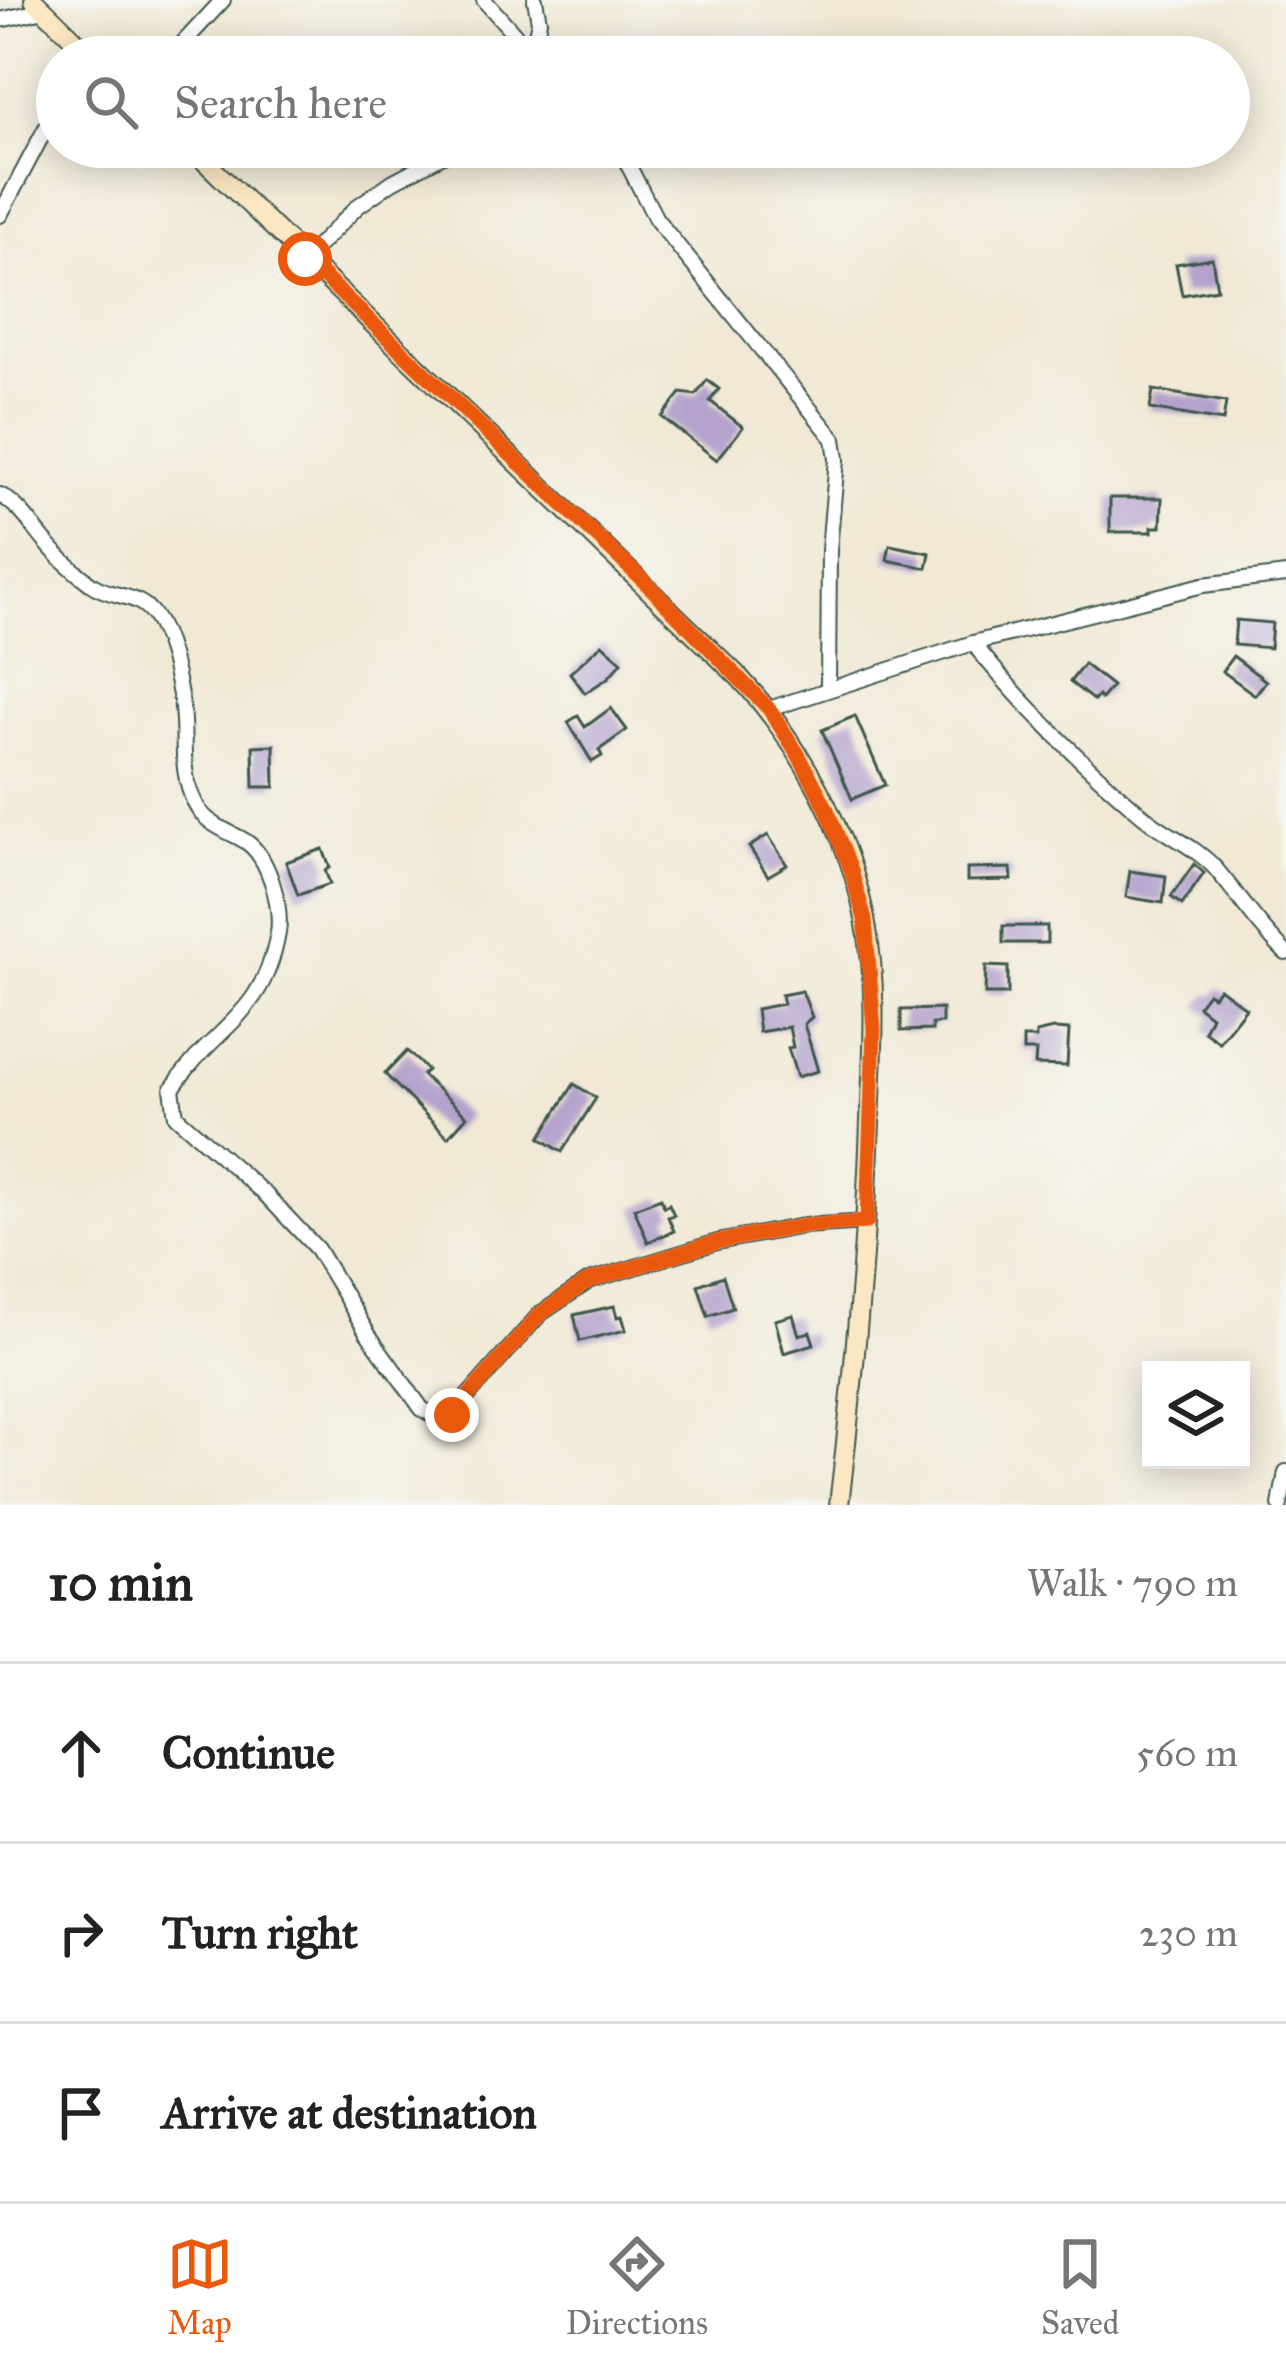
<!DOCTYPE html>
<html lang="en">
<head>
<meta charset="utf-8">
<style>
	body { margin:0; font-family:"IM FELL Great Primer",serif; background:#f6f6f6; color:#222 }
	.controls { position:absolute; right:36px; bottom:36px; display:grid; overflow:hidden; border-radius:0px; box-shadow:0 6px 30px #0003 }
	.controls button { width:108px; height:108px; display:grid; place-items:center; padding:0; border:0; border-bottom:3px solid #e0e0e0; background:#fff; color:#222; font:60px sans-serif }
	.stop { position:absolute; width:36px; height:36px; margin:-27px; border:9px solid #ea580c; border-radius:50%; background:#fff }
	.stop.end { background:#ea580c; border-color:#fff; box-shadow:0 3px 12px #0008 }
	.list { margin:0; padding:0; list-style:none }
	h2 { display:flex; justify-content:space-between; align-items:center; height:156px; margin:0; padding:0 48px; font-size:51px }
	h2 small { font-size:39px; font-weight:400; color:#767676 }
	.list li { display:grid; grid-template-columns:78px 1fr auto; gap:36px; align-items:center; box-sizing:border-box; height:180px; padding:0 48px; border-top:3px solid #e0e0e0 }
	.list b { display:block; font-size:45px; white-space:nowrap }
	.list em { font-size:39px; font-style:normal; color:#767676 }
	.icon { flex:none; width:66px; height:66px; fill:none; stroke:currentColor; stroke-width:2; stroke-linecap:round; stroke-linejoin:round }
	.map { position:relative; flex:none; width:1286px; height:1505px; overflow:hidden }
	.search { position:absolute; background:#fff; box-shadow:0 6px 30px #0003; left:36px; right:36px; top:36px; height:132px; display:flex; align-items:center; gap:30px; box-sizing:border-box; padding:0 42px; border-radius:66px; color:#767676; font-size:45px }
	.sheet { height:696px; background:#fff }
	nav { display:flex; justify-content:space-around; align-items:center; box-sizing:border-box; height:168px; border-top:3px solid #e0e0e0; background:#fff; font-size:33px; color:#767676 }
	nav a { display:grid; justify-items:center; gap:6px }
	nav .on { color:#ea580c }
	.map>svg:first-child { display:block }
</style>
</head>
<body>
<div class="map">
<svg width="1286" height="1505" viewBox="0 0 1286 1505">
	<rect width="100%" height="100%" fill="#f6f6f2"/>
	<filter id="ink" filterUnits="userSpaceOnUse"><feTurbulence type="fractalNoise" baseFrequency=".00833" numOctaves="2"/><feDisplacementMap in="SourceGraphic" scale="24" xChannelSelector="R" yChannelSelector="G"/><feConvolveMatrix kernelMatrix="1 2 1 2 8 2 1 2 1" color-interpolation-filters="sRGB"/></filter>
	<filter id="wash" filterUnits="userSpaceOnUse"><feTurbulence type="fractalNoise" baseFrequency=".004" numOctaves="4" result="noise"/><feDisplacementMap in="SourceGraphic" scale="48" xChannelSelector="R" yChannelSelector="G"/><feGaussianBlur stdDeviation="2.7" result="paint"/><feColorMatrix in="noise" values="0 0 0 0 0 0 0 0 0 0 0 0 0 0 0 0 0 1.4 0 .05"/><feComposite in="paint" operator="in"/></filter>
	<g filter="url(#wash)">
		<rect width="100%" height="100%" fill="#f1e9d5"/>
		<g id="blocks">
			<g fill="#b4a2cc">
				<path d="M1212,258L1217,289L1182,295L1176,264Z"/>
				<path d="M707,380L719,389L710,401L743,427L717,460L662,417L681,393L696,395Z"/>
				<path d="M1153,390L1226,402L1223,421L1150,409Z"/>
				<path d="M1110,498H1162L1161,527H1152V532H1110Z"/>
				<path d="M890,545L930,553L927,568L887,560Z"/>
				<path d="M1236,620L1272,623L1270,648L1234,645Z"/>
				<path d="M602,644L622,662L608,678L585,693L570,673Z"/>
				<path d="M1233,656L1266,681L1255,695L1222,671Z"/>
				<path d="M1084,664L1112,686L1101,699L1098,696L1094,701L1070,682Z"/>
				<path d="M611,708L627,730L599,750L602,756L592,762L568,722L578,716L585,727Z"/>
				<path d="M855,716L885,785L852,799L822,730Z"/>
				<path d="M274,745L275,787H254L253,746Z"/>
				<path d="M768,835L787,865L768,876L749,847Z"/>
				<path d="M323,849L330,868L325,870L330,884L298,895L286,862Z"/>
				<path d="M1194,864L1204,873L1182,905L1171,897Z"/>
				<path d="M1011,868L1012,880L967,881V869Z"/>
				<path d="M1130,871L1166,876L1163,903L1126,897Z"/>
				<rect x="1003" y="926" width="44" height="17"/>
				<path d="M986,966L1008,967V994H985Z"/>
				<path d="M1219,988L1246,1008L1219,1042L1204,1031L1211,1016L1198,1006L1208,993L1213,996Z"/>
				<path d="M802,991L812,1017L804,1024L818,1071L797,1077L788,1048L793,1047L789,1027L759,1032L756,1009L783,1004L781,995Z"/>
				<path d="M942,1009V1023L932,1024V1030L901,1031V1010Z"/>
				<path d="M1053,1029L1069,1030L1067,1066L1035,1065L1036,1051H1023V1038H1036V1033Z"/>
				<path d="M407,1051L427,1070L422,1075L467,1116L448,1137L385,1074Z"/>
				<path d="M574,1084L596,1098L562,1152L540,1138Z"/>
				<path d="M661,1198L664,1207L669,1204L674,1215L668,1217L674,1231L648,1242L634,1208Z"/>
				<path d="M723,1276L733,1308L708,1316L698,1285Z"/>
				<path d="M614,1306L617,1317L622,1316L626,1330L580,1341L574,1315Z"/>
				<path d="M793,1315L799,1335L810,1332L814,1344L784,1353L775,1320Z"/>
			</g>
		</g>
	</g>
	<g filter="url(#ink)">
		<use href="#blocks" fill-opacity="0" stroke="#3e574c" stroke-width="3"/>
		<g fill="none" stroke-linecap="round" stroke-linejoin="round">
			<g stroke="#3e574c" stroke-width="18">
				<g id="street">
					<path d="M484,0L535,57"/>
					<path d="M0,20L44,10"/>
					<path d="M170,57L223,0"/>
					<path d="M531,57L539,21L535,0"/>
					<path d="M619,147L656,219L834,439L837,459L829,550L828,689"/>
					<path d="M0,215L57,107"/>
					<path d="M305,259L358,206L392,182L458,147"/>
					<path d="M0,495C20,506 30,523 44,540C58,557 74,571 91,584C112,599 139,592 154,616C169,638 175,669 180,695C188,731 177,768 195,803C205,824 226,830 245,841C269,856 282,906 278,933C263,1019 213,1026 172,1089L176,1116L266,1195L317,1249L368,1334L422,1409L436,1417L451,1415L540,1314L589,1281L717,1242L803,1226L867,1222"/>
					<path d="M973,643C1023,706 1080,762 1141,814C1163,833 1196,847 1215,868C1239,896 1259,927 1286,953"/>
					<path d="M769,709L973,643L1203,585L1286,575"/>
					<path d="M1280,1505L1286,1472"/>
				</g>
			</g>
			<g stroke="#3e574c" stroke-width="22">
				<g id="secondary">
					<path d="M34,0L92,57"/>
					<path d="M190,147L739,677C800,743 848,831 865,919C878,985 873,1054 870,1121C866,1250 854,1377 839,1505"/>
				</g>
			</g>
			<use href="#street" stroke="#fff" stroke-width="14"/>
			<use href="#secondary" stroke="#fbe7c3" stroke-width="18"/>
		</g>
	</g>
	<g fill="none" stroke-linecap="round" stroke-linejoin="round" filter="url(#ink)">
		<path stroke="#ea580c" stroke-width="15" d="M305,259L652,589L769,709L798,754L826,807L850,867L865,919L874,1029L867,1222L803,1226L717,1242L589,1281L540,1314L452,1415"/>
	</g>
</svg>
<div class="controls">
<button><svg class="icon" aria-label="layers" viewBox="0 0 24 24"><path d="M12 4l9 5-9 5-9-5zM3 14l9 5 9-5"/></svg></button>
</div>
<div class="stop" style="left:305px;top:259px"></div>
<div class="stop end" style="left:452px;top:1415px"></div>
<div class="search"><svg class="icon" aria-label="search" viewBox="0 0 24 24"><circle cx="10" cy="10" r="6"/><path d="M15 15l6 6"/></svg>Search here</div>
</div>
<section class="sheet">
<h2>10 min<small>Walk · 790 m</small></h2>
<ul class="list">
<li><svg class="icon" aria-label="ahead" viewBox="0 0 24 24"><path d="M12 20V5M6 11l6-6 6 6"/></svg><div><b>Continue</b></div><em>560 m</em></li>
<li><svg class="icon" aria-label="right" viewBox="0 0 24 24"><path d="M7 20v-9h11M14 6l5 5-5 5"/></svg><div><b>Turn right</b></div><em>230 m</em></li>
<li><svg class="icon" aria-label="arrive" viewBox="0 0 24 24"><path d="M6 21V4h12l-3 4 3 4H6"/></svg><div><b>Arrive at destination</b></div></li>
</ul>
</section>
<nav>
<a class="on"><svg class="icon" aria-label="map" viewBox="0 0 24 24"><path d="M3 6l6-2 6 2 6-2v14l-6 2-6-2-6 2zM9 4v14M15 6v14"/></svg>Map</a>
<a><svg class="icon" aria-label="directions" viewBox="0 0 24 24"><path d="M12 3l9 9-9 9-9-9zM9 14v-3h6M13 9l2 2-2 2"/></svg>Directions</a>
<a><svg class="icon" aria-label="saved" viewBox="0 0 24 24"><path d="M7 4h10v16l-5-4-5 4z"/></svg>Saved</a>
</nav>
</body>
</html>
